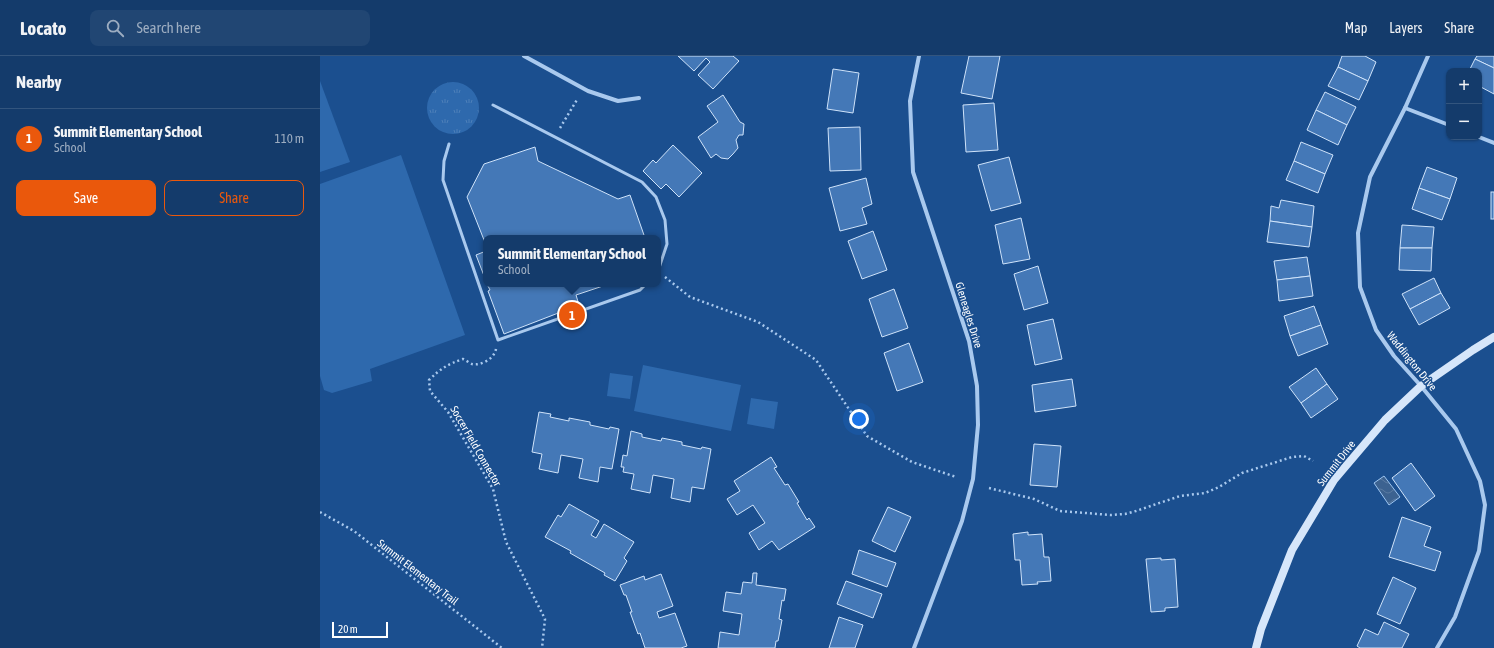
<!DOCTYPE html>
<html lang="en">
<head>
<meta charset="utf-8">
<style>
	body { margin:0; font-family:"Asap Condensed",sans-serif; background:#214673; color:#f1f3f6 }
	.controls { position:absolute; right:12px; top:12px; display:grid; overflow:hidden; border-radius:8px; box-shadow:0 1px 3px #0004 }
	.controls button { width:36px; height:36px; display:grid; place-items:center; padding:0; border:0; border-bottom:1px solid #33557e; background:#143b6b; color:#f1f3f6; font:20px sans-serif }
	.scale { position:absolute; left:12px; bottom:10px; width:56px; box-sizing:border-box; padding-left:4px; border:2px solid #fff; border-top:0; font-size:11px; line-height:14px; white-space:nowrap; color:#fff; -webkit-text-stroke:3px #1b4f8f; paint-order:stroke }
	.you { position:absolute; left:539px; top:363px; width:14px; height:14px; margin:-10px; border:3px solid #fff; border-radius:50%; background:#1a73e8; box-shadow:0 0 0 6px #1a73e833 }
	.badge { display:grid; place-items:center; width:26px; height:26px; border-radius:50%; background:#ea580c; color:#fff; font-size:13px; font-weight:700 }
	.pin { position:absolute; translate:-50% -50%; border:2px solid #fff; box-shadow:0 1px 4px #0006 }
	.popup { position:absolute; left:163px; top:179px; width:178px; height:52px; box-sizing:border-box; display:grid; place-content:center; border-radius:8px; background:#143b6b; filter:drop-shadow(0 1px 3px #0005); font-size:13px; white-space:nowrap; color:#9dadc1 }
	.popup b { font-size:15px; color:#f1f3f6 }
	.popup::after { content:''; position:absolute; left:50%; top:100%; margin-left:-8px; border:8px solid transparent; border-top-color:#143b6b }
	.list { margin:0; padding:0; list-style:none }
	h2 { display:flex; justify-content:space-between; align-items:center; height:52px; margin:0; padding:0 16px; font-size:17px }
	h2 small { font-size:13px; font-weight:400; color:#9dadc1 }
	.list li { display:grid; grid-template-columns:26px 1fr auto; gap:12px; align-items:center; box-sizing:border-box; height:60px; padding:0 16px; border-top:1px solid #33557e }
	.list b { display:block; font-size:15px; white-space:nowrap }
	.list p { margin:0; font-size:13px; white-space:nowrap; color:#9dadc1 }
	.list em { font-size:13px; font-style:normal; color:#9dadc1 }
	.actions { display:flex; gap:8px; padding:12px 16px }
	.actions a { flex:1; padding:9px 0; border:1px solid #ea580c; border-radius:8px; text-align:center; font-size:14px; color:#ea580c }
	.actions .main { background:#ea580c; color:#fff }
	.icon { flex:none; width:22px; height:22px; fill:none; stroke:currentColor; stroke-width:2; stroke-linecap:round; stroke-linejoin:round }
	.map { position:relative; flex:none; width:1174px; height:592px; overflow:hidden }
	header { display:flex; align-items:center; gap:24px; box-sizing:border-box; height:56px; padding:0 20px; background:#143b6b; border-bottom:1px solid #33557e }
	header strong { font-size:19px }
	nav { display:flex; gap:22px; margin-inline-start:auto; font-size:14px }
	.search { width:280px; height:36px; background:#214673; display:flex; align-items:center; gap:10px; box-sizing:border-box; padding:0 14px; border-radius:8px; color:#9dadc1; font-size:15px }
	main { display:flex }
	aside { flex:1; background:#143b6b }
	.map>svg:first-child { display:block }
</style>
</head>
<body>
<header>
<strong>Locato</strong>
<div class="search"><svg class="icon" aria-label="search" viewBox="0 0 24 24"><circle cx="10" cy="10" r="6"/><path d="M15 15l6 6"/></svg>Search here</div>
<nav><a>Map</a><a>Layers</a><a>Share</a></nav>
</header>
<main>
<aside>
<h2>Nearby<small></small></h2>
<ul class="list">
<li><span class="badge">1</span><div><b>Summit Elementary School</b><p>School</p></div><em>110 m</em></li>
</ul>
<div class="actions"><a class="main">Save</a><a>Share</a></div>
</aside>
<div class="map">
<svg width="1174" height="592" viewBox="0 0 1174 592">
	<defs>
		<pattern id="grass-tufts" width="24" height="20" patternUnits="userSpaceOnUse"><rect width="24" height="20" fill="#2e69ad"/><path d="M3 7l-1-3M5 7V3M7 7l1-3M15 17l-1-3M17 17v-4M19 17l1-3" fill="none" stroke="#4d80b9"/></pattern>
		<pattern id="water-waves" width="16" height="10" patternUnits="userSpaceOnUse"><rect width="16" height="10" fill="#3c6290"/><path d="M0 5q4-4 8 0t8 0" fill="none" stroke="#597aa1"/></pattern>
	</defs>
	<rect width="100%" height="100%" fill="#1b4f8f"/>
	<circle fill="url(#grass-tufts)" cx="133" cy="52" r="26"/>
	<g fill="#2e69ad">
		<path d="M0,25L30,106L0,116Z"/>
		<path d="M81,99L145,279L50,313L52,325L12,337L4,334L0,320V128Z"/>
		<path d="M323,309L421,329L411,375L314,355Z"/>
		<path d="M290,317L313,320L310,343L287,340Z"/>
		<path d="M431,342L458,346L454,373L427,368Z"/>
	</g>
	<path fill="url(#water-waves)" stroke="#9cc4f0" d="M1064,420L1080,441L1069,449L1054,427Z"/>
	<g fill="#4478b7" stroke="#cfe3fa">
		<path d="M358,0H413L419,5L393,33L378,19L390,6L386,2L374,15Z"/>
		<path d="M649,0H680L672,43L641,37Z"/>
		<path d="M1022,0H1045L1056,6L1048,25L1018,11Z"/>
		<path d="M1157,0H1174V12L1155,3Z"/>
		<path d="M1155,3L1174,12V38L1159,30V15H1149Z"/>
		<path d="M1018,11L1048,25L1039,44L1008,30Z"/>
		<path d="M513,13L539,17L533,57L507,53Z"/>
		<path d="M1005,36L1036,51L1027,69L996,54Z"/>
		<path d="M403,39L420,66L424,68L423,79H419L416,84L418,92L413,98L408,103L401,102L396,98L391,102L378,81L398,66L387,50Z"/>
		<path d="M674,47L678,94L646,96L643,49Z"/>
		<path d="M996,54L1027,69L1018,89L987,74Z"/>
		<path d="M540,71L541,114L510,115L508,72Z"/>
		<path d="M981,86L1013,99L1005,118L974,105Z"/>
		<path d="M353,89L382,117L359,141L346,128L341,133L323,115L333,104L336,107Z"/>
		<path d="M215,91L218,105L298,143L310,139L325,182H166V189L147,141L164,108Z"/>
		<path d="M689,101L701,147L671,155L658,109Z"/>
		<path d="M974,105L1005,118L998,137L966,124Z"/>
		<path d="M1107,111L1137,122L1130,143L1099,132Z"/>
		<path d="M546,122L552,148L542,152L547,168L520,175L509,132Z"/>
		<path d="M1099,132L1130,143L1122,164L1092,153Z"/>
		<rect x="1171" y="136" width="3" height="27"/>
		<path d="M961,144L994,150L992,171L950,165L951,150L959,152Z"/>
		<path d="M701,162L710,203L683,208L675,169Z"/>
		<path d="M950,165L992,171L989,191L947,186Z"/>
		<path d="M1082,169L1114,171L1112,192H1080Z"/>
		<path d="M553,175L567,214L542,223L528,185Z"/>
		<path d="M1080,192H1112L1111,215L1079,214Z"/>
		<path d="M166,195V225L156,199Z"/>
		<path d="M987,201L990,220L957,224L954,205Z"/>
		<path d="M718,210L728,247L704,254L694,218Z"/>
		<path d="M990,220L993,240L959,245L957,224Z"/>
		<path d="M1114,222L1121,237L1090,253L1082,238Z"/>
		<path d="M167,228H289L256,239L259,249L184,278L168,235L170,234Z"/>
		<path d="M574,233L588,272L562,281L549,243Z"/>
		<path d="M1121,237L1130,252L1099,269L1090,253Z"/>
		<path d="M994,250L1001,269L970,280L964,260Z"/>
		<path d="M733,263L742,303L715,309L707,269Z"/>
		<path d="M1001,269L1008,288L978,300L970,280Z"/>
		<path d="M589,287L603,326L577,335L564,297Z"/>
		<path d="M996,312L1007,328L981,347L969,331Z"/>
		<path d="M752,323L756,350L715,356L712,329Z"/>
		<path d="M1007,328L1018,343L991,362L981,347Z"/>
		<path d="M219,356L231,358L230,361L249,365V362L270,366V369L289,373L290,371L299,373L292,413L280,411L278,426L259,422L263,403L241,399L238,417L219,413L222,398L212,396Z"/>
		<path d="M311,375L322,378V381L341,385L342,382L362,386V389L381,393L382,391L391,393L384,433L372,431L370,446L351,442L354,423L333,419L330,437L311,433L314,418L303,416L304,411H301L303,399L307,400Z"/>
		<path d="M714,388L741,390L737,431L710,429Z"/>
		<path d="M451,401L457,411L454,412L465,429L468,428L479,446L477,447L487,464L489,462L495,471L459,494L452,485L439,494L429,477L445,467L433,449L417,459L407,443L420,435L414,425Z"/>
		<path d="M1091,407L1115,440L1095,455L1072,422Z"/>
		<path d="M249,448L279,465L271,479L276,482L284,468L314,486L304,502L307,505L295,525L284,519L285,517L250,497L251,495L225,481L238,459L241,461Z"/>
		<path d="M568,451L591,461L575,496L552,485Z"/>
		<path d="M1082,461L1111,471L1104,490L1121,496L1115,515L1069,501Z"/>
		<path d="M708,476V479L722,478L724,501H729L731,525L717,526L718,528L702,529L700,504H695L693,478Z"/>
		<path d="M539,494L576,507L567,531L532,518Z"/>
		<path d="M841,502V504L855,503L858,551L845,552V555L831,556L826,503Z"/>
		<path d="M433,517H437L436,529L466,533L464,545L462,544L459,563L462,564L458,585H456L455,592H398L400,576L419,579L422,558L403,555L406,536L421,538L423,526L432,527Z"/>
		<path d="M341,518L353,550L337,556L339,562L355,557L367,590L361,592H325L320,577L318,578L310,556H312L306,539H304L300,529L324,520L325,524Z"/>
		<path d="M1073,521L1096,532L1080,568L1057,558Z"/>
		<path d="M526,525L562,538L553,562L517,548Z"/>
		<path d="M519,561L543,569L535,592H509Z"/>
		<path d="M1064,566L1089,578L1082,592H1040L1037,590L1045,573L1058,579Z"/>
	</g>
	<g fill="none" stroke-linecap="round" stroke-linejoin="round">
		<g stroke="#a9c9ee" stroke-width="2.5" stroke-dasharray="2 3" stroke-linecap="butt">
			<path d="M240,72L258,42"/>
			<path d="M345,221L370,241L438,266L496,304L547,380L592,406L636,421"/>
			<path d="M176,293C174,303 161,310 152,308C149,307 146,304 143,303C128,308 120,313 109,324L110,335L128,356L173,433L186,486L225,563L222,592"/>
			<path d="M669,432L714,443L740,455L791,459L805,458L816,455L860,440L885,437L899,431L922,417L972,401L984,400L993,405"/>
			<path d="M0,456L34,475L182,592"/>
		</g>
		<g stroke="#a9c9ee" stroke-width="3">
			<path d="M173,49L322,126L336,141L345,164L347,188L338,215"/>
			<path d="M129,88L124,105L123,124L178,284L320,234L326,228"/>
		</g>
		<g stroke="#a9c9ee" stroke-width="4">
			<path d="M204,0L268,35L298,45L319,42"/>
			<path d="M1108,0L1085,52L1050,121L1038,177L1040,231L1056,274L1074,300L1101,330L1136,373L1160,425L1165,449L1159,495L1135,561L1117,592"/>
			<path d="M1085,52L1129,69"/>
			<path d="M1159,81L1174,87"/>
			<path d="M594,592L642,465L653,423L658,369L657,330L649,285L593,116L590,45L599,0"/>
		</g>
		<path stroke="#d6e6fa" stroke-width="8" d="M936,592L941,573L972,494L1014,424L1065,364L1101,330L1153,294L1174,281"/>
	</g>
	<g text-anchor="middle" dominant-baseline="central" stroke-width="3" stroke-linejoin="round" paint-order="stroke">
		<g font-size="11" fill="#fff" stroke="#1b4f8f">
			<text transform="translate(649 259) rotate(73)">Gleneagles Drive</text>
			<text transform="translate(1092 305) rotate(51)">Waddington Drive</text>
			<text transform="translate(156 390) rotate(60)">Soccer Field Connector</text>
			<text transform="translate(1016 407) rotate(-52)">Summit Drive</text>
			<text transform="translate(98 516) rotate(38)">Summit Elementary Trail</text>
		</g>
	</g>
</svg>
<div class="controls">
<button>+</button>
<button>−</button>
</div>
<div class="scale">20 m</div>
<div class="you"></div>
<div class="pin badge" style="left:252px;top:259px">1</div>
<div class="popup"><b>Summit Elementary School</b>School</div>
</div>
</main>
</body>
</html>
